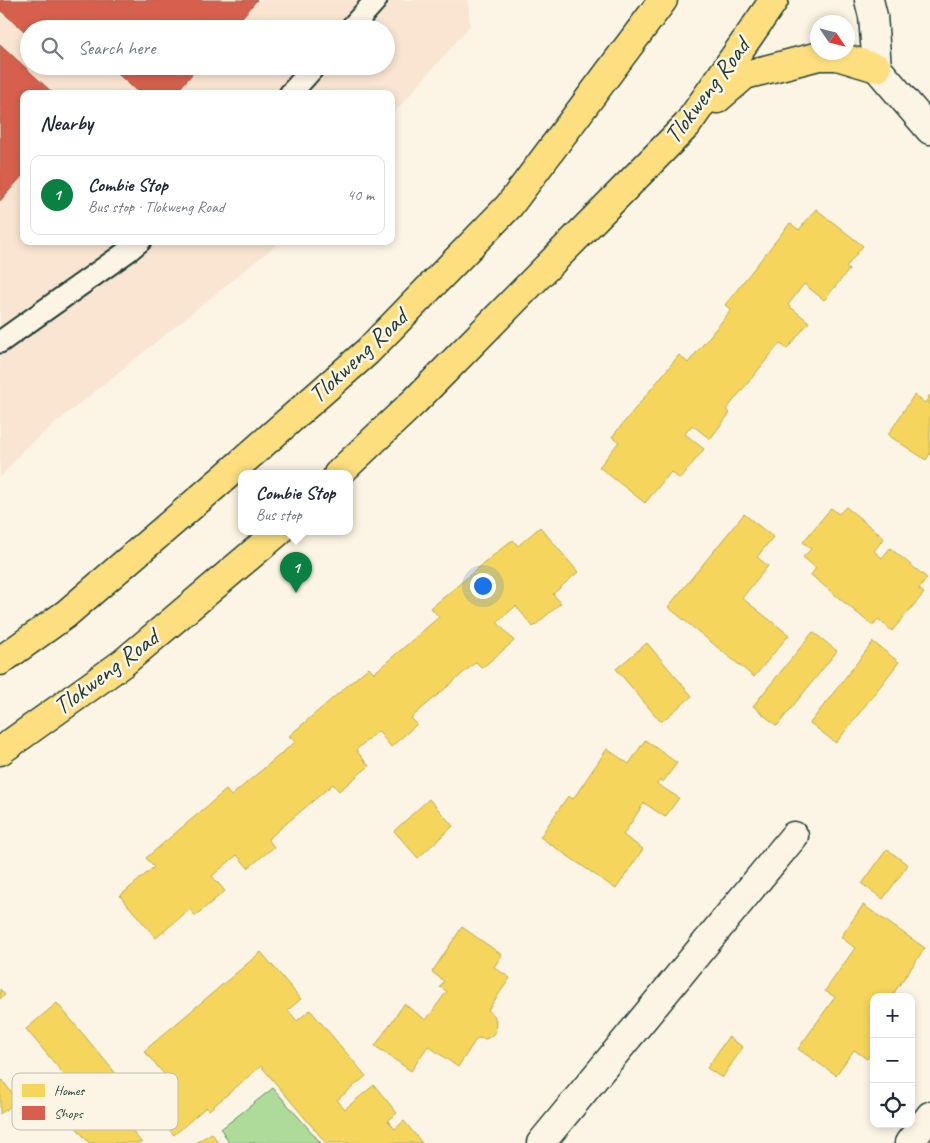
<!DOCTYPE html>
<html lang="en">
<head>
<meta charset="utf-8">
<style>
	body { margin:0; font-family:Caveat,sans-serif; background:#f2f2f3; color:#1f2937 }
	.controls { position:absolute; right:15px; bottom:15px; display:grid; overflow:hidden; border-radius:10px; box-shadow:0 2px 8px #0003 }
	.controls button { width:45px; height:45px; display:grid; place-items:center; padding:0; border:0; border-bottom:1px solid #e0e1e3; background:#fff; color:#1f2937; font:25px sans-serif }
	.compass { position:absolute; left:810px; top:15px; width:45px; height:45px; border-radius:50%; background:#fff; box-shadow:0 2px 8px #0003; rotate:125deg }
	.you { position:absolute; left:482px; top:585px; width:18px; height:18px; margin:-12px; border:4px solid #fff; border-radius:50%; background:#1a73e8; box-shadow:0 0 0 8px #1a73e833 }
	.badge { display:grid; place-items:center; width:32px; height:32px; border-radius:50%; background:#0b8043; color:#fff; font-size:16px; font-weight:700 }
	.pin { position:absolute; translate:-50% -41px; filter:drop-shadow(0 1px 2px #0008) }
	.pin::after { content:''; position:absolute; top:26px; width:18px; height:15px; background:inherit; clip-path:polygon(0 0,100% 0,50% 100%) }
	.popup { position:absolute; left:238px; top:470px; width:115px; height:65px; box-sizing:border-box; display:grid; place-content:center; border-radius:10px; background:#fff; filter:drop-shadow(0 1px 4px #0005); font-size:16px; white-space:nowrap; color:#747a83 }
	.popup b { font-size:19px; color:#1f2937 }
	.popup::after { content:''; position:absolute; left:50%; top:100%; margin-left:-10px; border:10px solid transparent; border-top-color:#fff }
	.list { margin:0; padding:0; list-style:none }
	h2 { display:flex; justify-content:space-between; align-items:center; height:65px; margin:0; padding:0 20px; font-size:21px }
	h2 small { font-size:16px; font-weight:400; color:#747a83 }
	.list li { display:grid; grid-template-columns:32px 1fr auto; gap:15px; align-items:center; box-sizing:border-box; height:80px; margin:0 10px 10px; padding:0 10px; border:1px solid #e0e1e3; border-radius:10px }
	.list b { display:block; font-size:19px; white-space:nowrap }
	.list p { margin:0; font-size:16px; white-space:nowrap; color:#747a83 }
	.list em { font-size:16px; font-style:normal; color:#747a83 }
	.icon { flex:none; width:28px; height:28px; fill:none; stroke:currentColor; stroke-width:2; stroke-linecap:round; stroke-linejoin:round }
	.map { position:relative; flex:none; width:930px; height:1143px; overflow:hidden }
	.search { position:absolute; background:#fff; box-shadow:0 2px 8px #0003; left:20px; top:20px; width:375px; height:55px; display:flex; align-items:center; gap:12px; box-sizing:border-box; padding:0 18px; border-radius:28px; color:#747a83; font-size:19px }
	.panel { position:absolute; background:#fff; box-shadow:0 2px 8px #0003; left:20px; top:90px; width:375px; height:155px; border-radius:10px }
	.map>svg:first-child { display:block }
</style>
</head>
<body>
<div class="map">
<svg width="930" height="1143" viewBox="0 0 930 1143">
	<rect width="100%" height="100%" fill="#fcf5e5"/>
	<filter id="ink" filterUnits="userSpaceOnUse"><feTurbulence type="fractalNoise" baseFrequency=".02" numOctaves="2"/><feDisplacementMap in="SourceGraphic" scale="10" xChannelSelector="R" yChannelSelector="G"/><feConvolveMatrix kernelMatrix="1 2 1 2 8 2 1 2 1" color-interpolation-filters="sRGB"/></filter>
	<g filter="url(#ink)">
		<path fill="#f9e5d1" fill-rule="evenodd" d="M0,0H468L470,26L391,116V94H24V241H281L25,448L0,478ZM29,29H386V66H29Z"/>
		<path fill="#aedb9a" stroke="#668c67" d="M273,1088L321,1143H229L221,1129Z"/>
		<g fill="#f6d55c" stroke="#b6a750">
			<path d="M816,209L863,246L846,267L849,270L824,300L804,284L788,305L809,322L787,349L780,343L726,410L730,413L710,439L692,425L685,434L704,449L680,479L671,472L645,503L599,467L619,442L612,437L679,355L688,363L731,310L725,305L790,223L799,230Z"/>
			<path d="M914,395L925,403L930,395V454L926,460L888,435Z"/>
			<path d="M846,507L884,538L874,551L882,558L890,548L927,578L919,589L924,593L892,631L878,619L873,626L811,575L816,568L803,557L811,549L803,542L831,508L839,514Z"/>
			<path d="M744,514L773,537L757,557L768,566L742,598L789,635L754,677L668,607Z"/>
			<path d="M540,527L578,572L553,594L561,603L533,627L516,606L497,622L514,641L482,668L476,662L411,718L417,724L391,747L378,731L356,750L369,766L339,791L333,784L268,839L274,847L248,868L237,855L212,876L225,891L195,916L190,909L156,938L120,896L154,867L146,858L226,790L231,796L295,742L289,736L369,667L374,673L439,617L431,608L508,543L513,540L518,546Z"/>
			<path d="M813,632L837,651L777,726L753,706Z"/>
			<path d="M873,642L899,662L836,743L810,723Z"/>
			<path d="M647,643L692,696L661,722L616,669Z"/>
			<path d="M645,740L677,763L663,782L660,780L657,784L679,798L665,817L644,803L623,835L643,849L616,889L540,837L568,796L573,799L607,749L629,764Z"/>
			<path d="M429,799L453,826L418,858L394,831Z"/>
			<path d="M887,849L908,865L883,899L862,884Z"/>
			<path d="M863,905L925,948L891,997H874V1050L867,1059L854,1050L836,1075L798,1049L835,997L825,991L855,948L841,937Z"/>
			<path d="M462,927L502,955L494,967L510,978L488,1010L494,1015L496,1021L495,1032L491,1036L486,1039L477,1038L458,1067L428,1046L411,1071L375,1046L404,1004L426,1020L447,991L440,987L444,981L432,972Z"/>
			<path d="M261,952L301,999L288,1010L297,1021L310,1010L366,1076L337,1100L345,1109L374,1085L397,1113L388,1121L395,1129L404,1121L422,1143H326L261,1066L209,1110L206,1107L174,1135L147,1103L172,1083L144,1051Z"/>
			<path d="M0,989L5,995L0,999Z"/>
			<path d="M57,1003L118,1076L87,1102L26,1029Z"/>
			<path d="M728,1037L743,1047L722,1078L707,1068Z"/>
			<path d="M2,1080L18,1101L0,1114V1082Z"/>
			<path d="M101,1094L142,1143H89L70,1120Z"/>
			<path d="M212,1133L218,1143H195Z"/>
		</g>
		<g fill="#d6604d" stroke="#9f5646">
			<path d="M0,0H257L232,29H29V35L0,10Z"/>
			<path d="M0,44L54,94H24V174L0,201Z"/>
			<path d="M64,66H79L72,74Z"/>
			<path d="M109,66H199L175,94H140Z"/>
		</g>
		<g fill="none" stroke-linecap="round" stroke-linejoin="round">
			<g stroke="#1f3d34" stroke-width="25">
				<g id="lane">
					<path d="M350,29L376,0"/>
					<path d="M290,94L315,66"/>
					<path d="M0,342L128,251L140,241"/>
				</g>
			</g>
			<g stroke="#1f3d34" stroke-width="31">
				<g id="street">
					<path d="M869,0L873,16L877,68L930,130"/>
					<path d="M541,1143L794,836"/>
					<path d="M909,1143L930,1116"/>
				</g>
			</g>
			<g stroke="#1f3d34" stroke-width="31">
				<g id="primary">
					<path d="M717,99L745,75L819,56H837L877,68"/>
					<path d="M338,474L415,401L687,125L774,0"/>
					<path d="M0,661L66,614L225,477L367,352L509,206L663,0"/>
					<path d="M0,751L123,663L278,532"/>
				</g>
			</g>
			<use href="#lane" stroke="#fcf5e5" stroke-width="21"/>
			<use href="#street" stroke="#fcf5e5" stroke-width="28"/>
			<use href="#primary" stroke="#fddf80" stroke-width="28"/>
		</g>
	</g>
	<g text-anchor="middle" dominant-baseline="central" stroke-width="5" stroke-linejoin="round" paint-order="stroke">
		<g font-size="25" fill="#1f3d34" stroke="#fcf5e5">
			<text transform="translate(707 91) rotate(-53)">Tlokweng Road</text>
			<text transform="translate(358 356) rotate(-43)">Tlokweng Road</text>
			<text transform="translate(106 672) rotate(-37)">Tlokweng Road</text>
		</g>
	</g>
	<rect x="12" y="1073" width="166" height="57" rx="8" fill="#fcf5e5" stroke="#babeb0" stroke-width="1"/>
	<rect x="22" y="1084" width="23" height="13" fill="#f6d55c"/>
	<rect x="22" y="1106" width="23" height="14" fill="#d6604d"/>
	<g font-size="14" fill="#1f3d34">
		<text x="54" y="1095">Homes</text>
		<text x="54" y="1118">Shops</text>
	</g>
</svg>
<div class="controls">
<button>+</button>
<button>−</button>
<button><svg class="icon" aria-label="locate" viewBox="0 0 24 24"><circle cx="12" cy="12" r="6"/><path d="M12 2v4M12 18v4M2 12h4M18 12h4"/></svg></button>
</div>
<svg class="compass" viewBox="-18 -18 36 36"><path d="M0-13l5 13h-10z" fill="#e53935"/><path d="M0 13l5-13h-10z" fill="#747a83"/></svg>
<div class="you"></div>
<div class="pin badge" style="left:296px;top:593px">1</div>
<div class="popup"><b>Combie Stop</b>Bus stop</div>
<div class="search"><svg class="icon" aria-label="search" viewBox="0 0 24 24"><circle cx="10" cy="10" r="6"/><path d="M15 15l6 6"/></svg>Search here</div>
<section class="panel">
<h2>Nearby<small></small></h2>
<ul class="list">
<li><span class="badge">1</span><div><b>Combie Stop</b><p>Bus stop · Tlokweng Road</p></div><em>40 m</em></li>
</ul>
</section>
</div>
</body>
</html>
